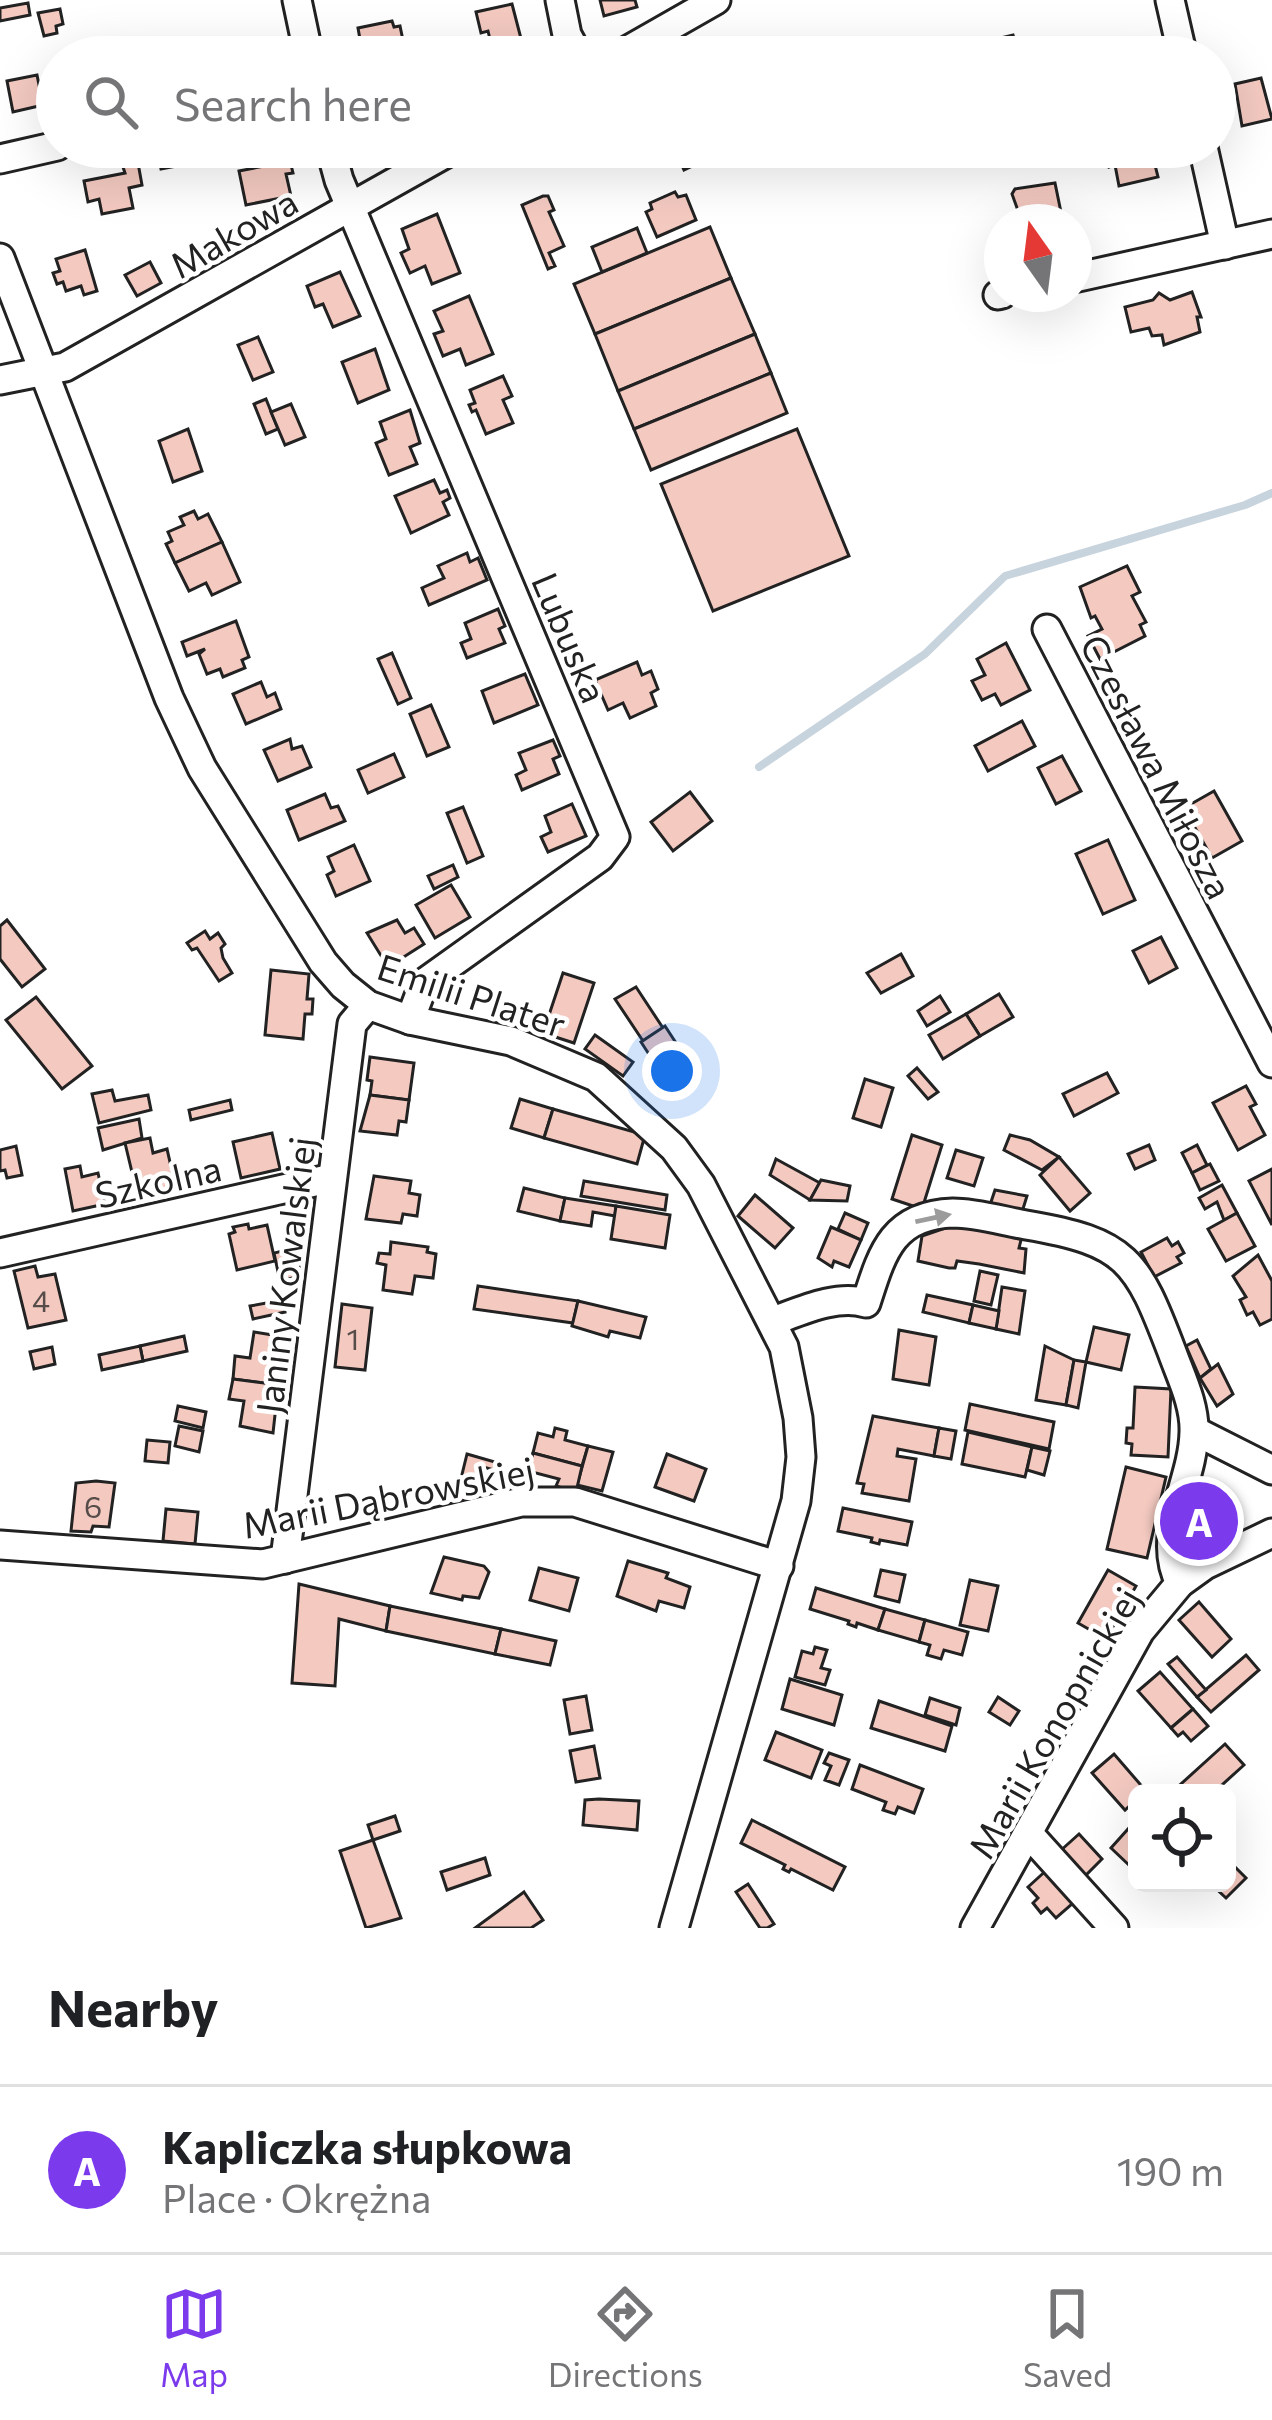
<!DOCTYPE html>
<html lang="en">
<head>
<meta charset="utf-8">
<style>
	body { margin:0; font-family:Commissioner,sans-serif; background:#f2f2f2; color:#202124 }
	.controls { position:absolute; right:36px; bottom:36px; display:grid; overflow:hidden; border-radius:18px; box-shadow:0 12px 48px #0002 }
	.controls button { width:108px; height:108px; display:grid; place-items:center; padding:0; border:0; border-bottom:3px solid #e0e0e0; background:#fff; color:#202124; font:60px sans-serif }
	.compass { position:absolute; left:984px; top:204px; width:108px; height:108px; border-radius:50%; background:#fff; box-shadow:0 12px 48px #0002; rotate:346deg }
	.you { position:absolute; left:672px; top:1071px; width:42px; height:42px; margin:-30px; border:9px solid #fff; border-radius:50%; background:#1a73e8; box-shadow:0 0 0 18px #1a73e833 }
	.badge { display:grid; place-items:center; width:78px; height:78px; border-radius:50%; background:#7c3aed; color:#fff; font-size:39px; font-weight:700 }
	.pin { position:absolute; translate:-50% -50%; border:6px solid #fff; box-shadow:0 3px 12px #0006 }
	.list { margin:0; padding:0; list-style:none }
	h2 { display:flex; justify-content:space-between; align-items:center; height:156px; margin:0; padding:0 48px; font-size:51px }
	h2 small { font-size:39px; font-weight:400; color:#757577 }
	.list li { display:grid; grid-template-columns:78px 1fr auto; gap:36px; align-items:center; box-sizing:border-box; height:168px; padding:0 48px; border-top:3px solid #e0e0e0 }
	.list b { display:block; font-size:45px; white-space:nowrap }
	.list p { margin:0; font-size:39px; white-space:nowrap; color:#757577 }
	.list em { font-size:39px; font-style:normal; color:#757577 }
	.icon { flex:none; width:66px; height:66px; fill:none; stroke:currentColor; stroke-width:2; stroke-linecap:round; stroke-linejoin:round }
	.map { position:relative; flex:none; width:1272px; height:1928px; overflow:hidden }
	.search { position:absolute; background:#fff; box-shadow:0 12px 48px #0002; left:36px; right:36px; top:36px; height:132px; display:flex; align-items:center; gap:30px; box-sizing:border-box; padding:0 42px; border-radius:66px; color:#757577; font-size:45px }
	.sheet { height:324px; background:#fff }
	nav { display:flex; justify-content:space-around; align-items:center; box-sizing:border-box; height:168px; border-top:3px solid #e0e0e0; background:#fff; font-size:33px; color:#757577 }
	nav a { display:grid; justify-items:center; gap:6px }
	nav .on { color:#7c3aed }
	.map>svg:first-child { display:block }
</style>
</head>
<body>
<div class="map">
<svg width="1272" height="1928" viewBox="0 0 1272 1928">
	<rect width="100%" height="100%" fill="#fff"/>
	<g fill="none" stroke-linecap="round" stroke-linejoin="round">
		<path stroke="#c7d3dd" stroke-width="8" d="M759,767L925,654L1005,576L1245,505L1272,493"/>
	</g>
	<g fill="#f3c9c0" stroke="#222" stroke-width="3">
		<path d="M600,0H635L637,7L604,16Z"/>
		<path d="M28,3L30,15L0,21V8Z"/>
		<path d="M512,4L524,50L494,56L488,31L481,33L476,12Z"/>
		<path d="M60,9L63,24L56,26L57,33L44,36L38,13Z"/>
		<path d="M392,21L394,27L400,26L405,50L355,57L353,46L361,45L358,28Z"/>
		<path d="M1013,35L1019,57H947L946,51Z"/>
		<path d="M184,42L187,57H147L146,51Z"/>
		<path d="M37,75L43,105L13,112L7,81Z"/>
		<path d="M1261,78L1272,119L1242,126L1235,84Z"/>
		<path d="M189,147L192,163L161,169L158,153Z"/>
		<path d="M674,147H697L703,161L684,170Z"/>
		<path d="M1155,147L1156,152L1152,153L1158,177L1119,186L1115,165L1109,167L1105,148Z"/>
		<path d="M290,161L293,173L286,174L291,196L246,205L239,171Z"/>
		<path d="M138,163L142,185L129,188L133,208L102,214L99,199L88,202L84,181L125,173L123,167Z"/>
		<path d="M1055,183L1063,222H1013L1021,219L1012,194L1015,189Z"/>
		<path d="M675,192L678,197L686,195L696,220L657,237L646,212L652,209L650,203Z"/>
		<path d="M543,196H548L554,210L549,212L564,246L549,253L555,266L548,269L522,205Z"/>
		<path d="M437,214L460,273L432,284L425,266L410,273L401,253L409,249L402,229Z"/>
		<path d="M710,227L731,278L595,334L574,284Z"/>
		<path d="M637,228L647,253L602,272L592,247Z"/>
		<path d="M85,250L97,291L84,295L81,286L66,291L63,282L57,284L53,273L60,271L56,259Z"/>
		<path d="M150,262L161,283L137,296L125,275Z"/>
		<path d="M340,272L360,316L333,327L323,304L315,307L307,286Z"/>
		<path d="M731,278L755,334L618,391L595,334Z"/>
		<path d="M1192,292L1201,317H1197L1200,332L1164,345L1162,335L1152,336L1149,328L1131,332L1125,307L1153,300L1159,293L1170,300Z"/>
		<path d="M469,296L493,354L466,365L460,349L443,356L434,334L443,331L434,311Z"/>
		<path d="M755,334L771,373L634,429L618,391Z"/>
		<path d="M258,337L273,372L253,380L238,345Z"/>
		<path d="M375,349L389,390L358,403L342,362Z"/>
		<path d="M771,373L787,413L651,470L634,429Z"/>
		<path d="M503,376L512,396L503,400L513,423L486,434L476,410L472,412L469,405L475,403L470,390Z"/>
		<path d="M266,399L278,429L266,434L254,404Z"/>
		<path d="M291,404L305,437L285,445L271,412Z"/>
		<path d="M410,410L420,443L410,447L417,464L389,475L376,443L386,439L380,422Z"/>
		<path d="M188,429L202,471L173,482L159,441Z"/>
		<path d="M797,429L849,556L713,611L661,484Z"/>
		<path d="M434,480L440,493L447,490L450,498L443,502L449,515L411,533L395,496Z"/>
		<path d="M194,511L198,519L208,514L222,542L175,563L166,544L172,541L168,532L184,525L180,517Z"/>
		<path d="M222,542L240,582L212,595L206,583L189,591L175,563Z"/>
		<path d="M467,553L470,562L478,558L487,580L429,605L422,588L444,578L438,566Z"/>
		<path d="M1127,566L1140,592L1132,596L1146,622L1140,625L1145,636L1100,659L1088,636L1102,629L1095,616L1091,618L1080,587Z"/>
		<path d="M498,609L505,626L499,629L505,643L467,658L461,643L471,639L465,623Z"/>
		<path d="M236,621L249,657L242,660L245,668L223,677L220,669L207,674L199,654L205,649L187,656L182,642Z"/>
		<path d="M1006,643L1030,690L1001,705L995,694L982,700L972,681L985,675L977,659Z"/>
		<path d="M392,653L411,698L398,704L378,659Z"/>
		<path d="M637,662L642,675L651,671L658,689L651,693L656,706L630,718L623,703L608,710L595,680Z"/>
		<path d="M525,674L538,705L494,723L482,691Z"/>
		<path d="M261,682L267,697L275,693L281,709L246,724L233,694Z"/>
		<path d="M431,705L449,747L427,756L410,714Z"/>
		<path d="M1022,721L1035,746L988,771L975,746Z"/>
		<path d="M290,739L292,749L302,746L311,767L278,781L264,750Z"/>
		<path d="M553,740L560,756L553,759L559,774L522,790L516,775L526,770L519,753Z"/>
		<path d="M394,754L404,777L368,793L358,770Z"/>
		<path d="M1062,756L1081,791L1056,804L1038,768Z"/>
		<path d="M1214,791L1242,841L1212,858L1184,808Z"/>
		<path d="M690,792L712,821L673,851L651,822Z"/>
		<path d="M325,794L331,808L338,806L345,821L299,840L287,810Z"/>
		<path d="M572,804L586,836L548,852L541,837L551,832L545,816Z"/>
		<path d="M463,807L483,856L467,863L447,813Z"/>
		<path d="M1108,840L1135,900L1103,914L1076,854Z"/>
		<path d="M354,845L370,881L336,896L327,875L334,871L328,857Z"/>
		<path d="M453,865L458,877L434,889L428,876Z"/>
		<path d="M451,885L470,917L435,938L416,905Z"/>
		<path d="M7,920L45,969L22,987L0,959V926Z"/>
		<path d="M397,920L405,933L414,928L424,944L388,967L367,933Z"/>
		<path d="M205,931L210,939L218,933L225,944L221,948L223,958L232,973L219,981L197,948L192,950L187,943Z"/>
		<path d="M1161,937L1177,968L1149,983L1133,951Z"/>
		<path d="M901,954L913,976L881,993L867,973Z"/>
		<path d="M271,970L309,974L307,999H313L312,1014H305L303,1039L265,1035Z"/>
		<path d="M563,973L594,983L574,1043L543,1033Z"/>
		<path d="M636,987L663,1028L643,1041L615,999Z"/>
		<path d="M999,994L1013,1017L980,1036L966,1014Z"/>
		<path d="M940,996L950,1012L927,1026L918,1011Z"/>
		<path d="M36,997L92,1066L62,1089L6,1020Z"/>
		<path d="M966,1014L980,1036L943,1059L929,1035Z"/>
		<path d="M665,1026L693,1069L669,1085L641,1042Z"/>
		<path d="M595,1035L633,1062L623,1076L585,1049Z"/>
		<path d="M370,1057L414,1063L409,1100L370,1095L372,1081L367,1080Z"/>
		<path d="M917,1068L938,1092L928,1099L908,1076Z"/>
		<path d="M1107,1073L1118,1093L1074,1116L1063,1094Z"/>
		<path d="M865,1079L893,1088L881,1127L853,1118Z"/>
		<path d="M1246,1086L1256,1104L1250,1107L1265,1135L1238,1150L1213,1103Z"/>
		<path d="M112,1090L115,1101L148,1095L151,1110L99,1123L92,1094Z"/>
		<path d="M370,1095L409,1100L406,1122L399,1121L397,1135L360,1131Z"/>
		<path d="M520,1099L553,1109L544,1138L511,1128Z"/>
		<path d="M230,1100L232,1110L191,1120L189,1110Z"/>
		<path d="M553,1109L645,1135L637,1164L544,1138Z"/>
		<path d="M139,1119L142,1138L103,1150L98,1128Z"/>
		<path d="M272,1133L280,1169L241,1178L233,1142Z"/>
		<path d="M912,1135L942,1145L922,1209L892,1199Z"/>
		<path d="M1010,1135L1030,1140L1059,1157L1042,1170L1004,1150Z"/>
		<path d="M150,1138L153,1153L167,1149L174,1180L167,1182L169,1191L154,1194L152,1185L136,1189L125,1143Z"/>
		<path d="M1149,1145L1155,1160L1135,1169L1128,1154Z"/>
		<path d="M1197,1145L1207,1165L1192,1173L1182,1153Z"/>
		<path d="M16,1146L22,1175L7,1178L5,1170L0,1171V1150Z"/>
		<path d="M956,1150L983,1158L974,1186L947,1178Z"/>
		<path d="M1059,1157L1090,1193L1070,1211L1040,1175Z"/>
		<path d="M776,1159L820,1183L810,1200L770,1175Z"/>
		<path d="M1210,1164L1219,1181L1200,1190L1192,1173Z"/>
		<path d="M80,1166L82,1177L98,1173L105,1204L73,1211L65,1169Z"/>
		<path d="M1272,1169V1225L1249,1181Z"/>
		<path d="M374,1176L411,1181L409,1193L420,1195L417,1216L403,1214L401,1223L366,1219Z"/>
		<path d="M821,1180L850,1186L847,1201L810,1200Z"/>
		<path d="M584,1181L667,1195L665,1210L581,1196Z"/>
		<path d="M1222,1185L1237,1213L1224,1220L1217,1202L1205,1209L1199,1198Z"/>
		<path d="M524,1188L565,1198L560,1221L518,1211Z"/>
		<path d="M995,1190L1027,1196L1022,1212L990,1205Z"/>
		<path d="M755,1195L793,1228L775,1248L738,1216Z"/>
		<path d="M565,1198L616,1206L615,1216L593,1212L591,1226L560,1221Z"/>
		<path d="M616,1206L670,1215L665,1248L611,1239Z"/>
		<path d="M845,1213L868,1223L861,1240L838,1229Z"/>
		<path d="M1237,1213L1255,1246L1226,1261L1208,1229Z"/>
		<path d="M248,1224L249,1229L267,1225L275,1261L237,1270L229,1234L235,1232L233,1227Z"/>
		<path d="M954,1225L1022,1236L1019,1248L1026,1249L1024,1273L979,1264L957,1261L955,1268H949L918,1261L922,1236Z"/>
		<path d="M831,1227L861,1240L849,1267L834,1261L832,1267L818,1258Z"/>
		<path d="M1167,1238L1172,1246L1178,1242L1184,1253L1177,1257L1181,1263L1154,1277L1141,1252Z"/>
		<path d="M391,1242L428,1247L427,1252L436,1254L433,1278L415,1276L412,1294L383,1290L386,1265L377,1263L379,1253L390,1254Z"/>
		<path d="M295,1248L301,1276L280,1281L274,1253Z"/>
		<path d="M1258,1255L1272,1281V1319L1260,1325L1253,1312L1247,1315L1240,1300L1246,1297L1233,1276Z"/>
		<path d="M35,1266L38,1277L55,1274L66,1320L28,1328L14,1271Z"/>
		<path d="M980,1271L998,1275L991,1305L974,1301Z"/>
		<path d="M478,1286L578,1301L573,1323L474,1309Z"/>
		<path d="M1002,1287L1025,1291L1019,1334L996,1329Z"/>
		<path d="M927,1295L973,1305L969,1323L923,1312Z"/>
		<path d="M283,1300L285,1312L253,1319L250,1306Z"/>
		<path d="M578,1301L646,1317L640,1338L610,1331L608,1337L572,1326Z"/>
		<path d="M342,1304L372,1308L365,1370L335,1367Z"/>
		<path d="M973,1305L999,1311L996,1329L969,1323Z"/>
		<path d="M1094,1327L1129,1335L1121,1370L1086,1362Z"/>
		<path d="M899,1330L936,1337L929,1385L893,1379Z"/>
		<path d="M254,1332L285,1337L282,1364L275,1363L272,1384L233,1379L235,1356L250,1358Z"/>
		<path d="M184,1336L187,1351L143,1361L140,1346Z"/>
		<path d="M1197,1340L1211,1369L1200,1378L1186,1346Z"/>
		<path d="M140,1346L143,1361L102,1370L99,1355Z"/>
		<path d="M1045,1346L1074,1360L1066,1405L1036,1400Z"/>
		<path d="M52,1347L55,1364L34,1369L30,1352Z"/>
		<path d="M1074,1360L1086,1362L1078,1408L1066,1405Z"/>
		<path d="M1218,1364L1233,1394L1217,1406L1200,1378Z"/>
		<path d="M233,1379L272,1384L269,1405L276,1406L273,1433L240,1426L244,1401L229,1399Z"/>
		<path d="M1135,1387L1171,1389L1168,1457L1131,1455L1132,1444L1126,1443L1127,1428H1133Z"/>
		<path d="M970,1404L1054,1422L1049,1449L965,1430Z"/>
		<path d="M178,1406L206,1412L203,1428L175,1421Z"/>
		<path d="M873,1416L939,1428L934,1456L898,1449L897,1456L916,1459L909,1501L862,1493L864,1484L857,1483Z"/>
		<path d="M179,1426L203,1431L199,1452L175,1446Z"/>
		<path d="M555,1428L567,1431L565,1440L588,1446L582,1466L533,1453L538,1433L553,1437Z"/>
		<path d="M939,1428L956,1431L951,1459L934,1456Z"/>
		<path d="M968,1432L1032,1447L1025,1477L962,1464Z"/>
		<path d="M147,1440L170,1442L168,1463L145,1461Z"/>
		<path d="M588,1446L613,1452L602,1491L577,1485Z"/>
		<path d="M1032,1447L1050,1451L1044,1475L1027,1470Z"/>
		<path d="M533,1453L582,1466L576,1492L556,1486L559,1479L528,1471Z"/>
		<path d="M467,1454L502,1464L501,1472L480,1466L468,1512L452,1515Z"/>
		<path d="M667,1454L706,1469L694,1501L655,1487Z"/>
		<path d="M1126,1467L1166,1477L1147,1558L1107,1549Z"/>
		<path d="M96,1481L115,1483L109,1527L93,1526L91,1532L71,1531L76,1483Z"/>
		<path d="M843,1508L912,1522L907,1545L880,1540L879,1544L871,1542L872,1538L838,1531Z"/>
		<path d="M166,1509L198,1512L195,1544L163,1541Z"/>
		<path d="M444,1557L484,1566L489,1572L479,1598L463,1596L462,1600L431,1593Z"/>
		<path d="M628,1561L668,1573L666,1578L690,1587L684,1608L659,1601L656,1611L617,1596Z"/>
		<path d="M539,1568L578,1578L569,1611L530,1600Z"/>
		<path d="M881,1570L905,1575L899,1602L875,1596Z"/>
		<path d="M1108,1570L1136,1586L1106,1639L1078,1623Z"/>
		<path d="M970,1580L998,1586L988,1631L960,1625Z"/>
		<path d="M299,1584L390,1606L386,1631L339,1619L335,1686L292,1683Z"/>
		<path d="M816,1588L885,1609L878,1630L857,1623L856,1627L848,1624L849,1621L810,1609Z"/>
		<path d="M1199,1602L1231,1639L1212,1657L1179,1620Z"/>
		<path d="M390,1606L501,1629L495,1654L386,1631Z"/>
		<path d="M885,1609L925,1620L919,1642L878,1630Z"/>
		<path d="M925,1620L968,1632L962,1655L944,1650L941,1659L927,1655L930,1645L919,1642Z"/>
		<path d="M501,1629L556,1641L550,1665L495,1654Z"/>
		<path d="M815,1647L827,1650L821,1668L830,1670L825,1685L795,1677L802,1651L813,1654Z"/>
		<path d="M1246,1655L1259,1670L1211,1712L1197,1697Z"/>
		<path d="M1177,1657L1206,1690L1197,1697L1168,1664Z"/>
		<path d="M1160,1672L1193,1709L1171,1728L1138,1691Z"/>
		<path d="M790,1679L842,1695L834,1725L782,1709Z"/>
		<path d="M586,1696L592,1730L570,1734L564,1700Z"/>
		<path d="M998,1697L1019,1711L1010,1725L989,1712Z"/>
		<path d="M930,1698L960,1708L956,1725L925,1715Z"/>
		<path d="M879,1701L952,1726L945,1751L871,1728Z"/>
		<path d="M1193,1709L1208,1726L1191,1741L1183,1732L1178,1736L1171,1728Z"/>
		<path d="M776,1732L822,1750L811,1778L765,1760Z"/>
		<path d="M1225,1744L1244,1765L1213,1793H1171Z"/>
		<path d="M594,1746L600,1778L576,1782L570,1751Z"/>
		<path d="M829,1753L849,1760L839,1785L825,1780L831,1766L824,1763Z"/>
		<path d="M1114,1754L1146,1791L1137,1793V1799L1125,1810L1092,1773Z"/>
		<path d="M860,1765L923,1789L914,1813L898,1807L895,1814L883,1810L886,1802L852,1789Z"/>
		<path d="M599,1799L639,1801L637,1830L583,1825L585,1800Z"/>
		<path d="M395,1816L400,1831L373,1840L368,1825Z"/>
		<path d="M1137,1819V1861L1131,1867L1111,1848Z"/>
		<path d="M752,1820L845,1867L833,1890L791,1869L789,1872L783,1869L785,1865L741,1843Z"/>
		<path d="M1079,1834L1102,1859L1083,1878L1059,1852Z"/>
		<path d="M373,1840L401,1918L366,1928L340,1851Z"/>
		<path d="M485,1858L490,1875L447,1890L441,1872Z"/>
		<path d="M1227,1859L1246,1878L1226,1898L1210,1883H1227Z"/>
		<path d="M1050,1867L1079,1898L1056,1918L1047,1908L1041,1913L1033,1903L1038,1898L1028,1887Z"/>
		<path d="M748,1884L774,1924L767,1928H760L736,1892Z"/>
		<path d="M524,1892L543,1920L531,1928H475Z"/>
	</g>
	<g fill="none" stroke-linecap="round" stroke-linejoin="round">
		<g stroke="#222" stroke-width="33">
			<g id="minor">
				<path d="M297,0L309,57"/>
				<path d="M560,0L567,35L579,57"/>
				<path d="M1170,0L1183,57"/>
				<path d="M616,57L716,0"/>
				<path d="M330,147L339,180L615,837L600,857L424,983L410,1020"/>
				<path d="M1203,147L1225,245"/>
				<path d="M0,159L57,146"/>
				<path d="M0,258L169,698L202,768L323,962L343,985L368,1005L410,1020L511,1041L596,1077L674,1148L701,1185L784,1347L798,1418L801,1457L796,1501L674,1928"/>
				<path d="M1074,278L1272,234"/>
				<path d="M998,295L1002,294"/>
				<path d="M0,380L65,367L457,147"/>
				<path d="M1047,629L1272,1063"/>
				<path d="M0,1253L332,1178"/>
				<path d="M773,1321C801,1311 837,1294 866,1303C882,1253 892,1215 953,1213C976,1213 1003,1221 1026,1225C1127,1242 1137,1260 1172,1352C1181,1377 1195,1405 1194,1432C1193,1483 1155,1535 1180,1583"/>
				<path d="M1195,1431L1272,1470"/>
				<path d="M0,1545L263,1564L521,1502H575L779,1566"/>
				<path d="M285,1559L352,1024L368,1005"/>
				<path d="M1029,1834L1114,1928"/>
				<path d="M975,1928L1140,1631L1180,1583L1205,1565L1272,1533"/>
			</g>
		</g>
		<use href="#minor" stroke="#fff" stroke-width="27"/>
	</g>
	<defs><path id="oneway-solid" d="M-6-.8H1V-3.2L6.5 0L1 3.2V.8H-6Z" transform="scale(3)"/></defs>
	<use fill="#9c9c9c" href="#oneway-solid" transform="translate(933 1218) rotate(-12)"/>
	<g text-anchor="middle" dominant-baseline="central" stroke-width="9" stroke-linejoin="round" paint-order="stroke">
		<g font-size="30" fill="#564c4a">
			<text x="41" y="1299">4</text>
			<text x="353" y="1337">1</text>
			<text x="93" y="1505">6</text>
		</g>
		<g font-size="36" fill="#222" stroke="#fff">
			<text transform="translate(233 232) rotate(-30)">Makowa</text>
			<text transform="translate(571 637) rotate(67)">Lubuska</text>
			<text transform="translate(1158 766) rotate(63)">Czesława Miłosza</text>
			<text transform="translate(472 994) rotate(18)">Emilii Plater</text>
			<text transform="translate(158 1180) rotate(-13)">Szkolna</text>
			<text transform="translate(284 1275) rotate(-83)">Janiny Kowalskiej</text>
			<text transform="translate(388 1496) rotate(-11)">Marii Dąbrowskiej</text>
			<text transform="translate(1053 1722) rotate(-60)">Marii Konopnickiej</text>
		</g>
	</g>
</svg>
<div class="controls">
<button><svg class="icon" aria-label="locate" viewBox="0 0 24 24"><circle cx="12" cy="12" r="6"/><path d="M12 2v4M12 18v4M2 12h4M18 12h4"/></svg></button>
</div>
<svg class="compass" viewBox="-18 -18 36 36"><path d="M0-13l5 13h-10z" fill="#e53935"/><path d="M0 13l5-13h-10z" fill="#757577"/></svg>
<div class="you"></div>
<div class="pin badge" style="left:1199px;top:1521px">A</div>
<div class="search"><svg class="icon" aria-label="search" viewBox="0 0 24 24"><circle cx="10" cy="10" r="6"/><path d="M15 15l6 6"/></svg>Search here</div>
</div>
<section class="sheet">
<h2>Nearby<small></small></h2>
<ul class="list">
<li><span class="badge">A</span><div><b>Kapliczka słupkowa</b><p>Place · Okrężna</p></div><em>190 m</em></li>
</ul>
</section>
<nav>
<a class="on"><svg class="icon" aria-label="map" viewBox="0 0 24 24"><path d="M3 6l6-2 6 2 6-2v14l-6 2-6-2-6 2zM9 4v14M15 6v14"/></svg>Map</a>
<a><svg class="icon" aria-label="directions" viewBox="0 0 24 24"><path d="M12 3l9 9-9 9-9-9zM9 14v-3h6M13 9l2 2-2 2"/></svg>Directions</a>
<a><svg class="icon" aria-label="saved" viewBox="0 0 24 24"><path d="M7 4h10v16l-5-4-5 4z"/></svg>Saved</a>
</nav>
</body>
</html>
